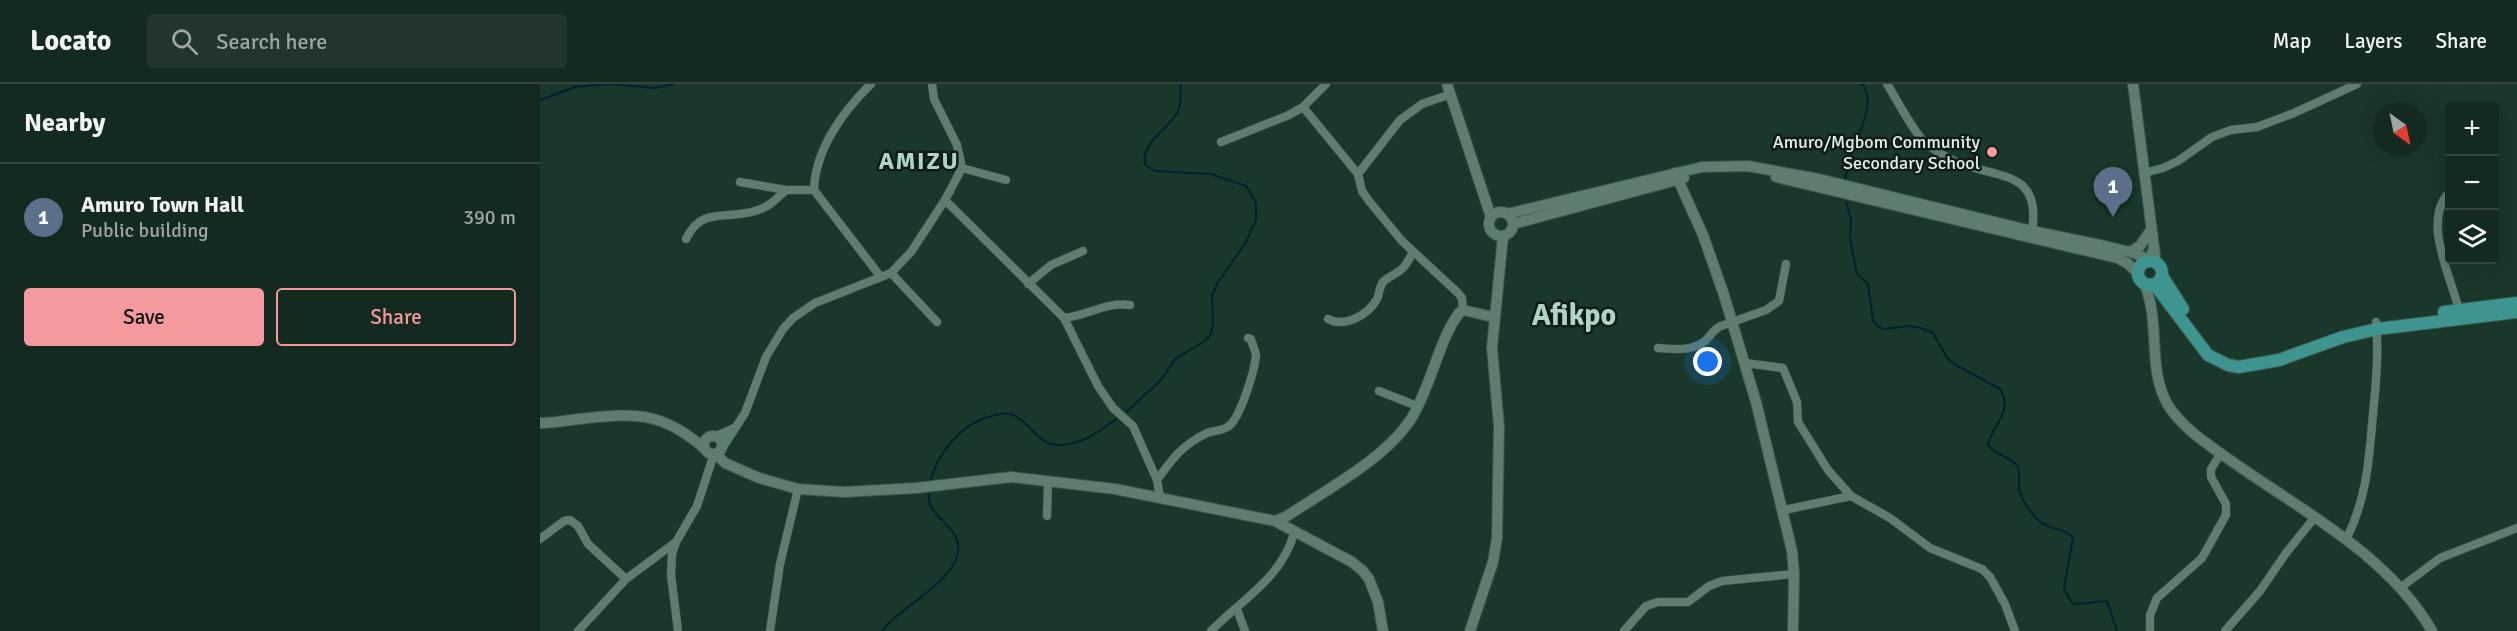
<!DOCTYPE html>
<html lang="en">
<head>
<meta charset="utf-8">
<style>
	body { margin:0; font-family:Signika,sans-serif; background:#21352d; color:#f1f3f6 }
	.controls { position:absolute; right:18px; top:18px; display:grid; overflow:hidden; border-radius:6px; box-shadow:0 6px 24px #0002 }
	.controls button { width:54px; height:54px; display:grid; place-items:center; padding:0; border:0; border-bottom:2px solid #33453e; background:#142920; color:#f1f3f6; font:30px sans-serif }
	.compass { position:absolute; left:1833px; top:18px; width:54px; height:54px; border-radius:50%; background:#142920; box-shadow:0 6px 24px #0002; rotate:147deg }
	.you { position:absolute; left:1168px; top:278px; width:21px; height:21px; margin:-15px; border:4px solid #fff; border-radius:50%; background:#1a73e8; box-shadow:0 0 0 9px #1a73e833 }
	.badge { display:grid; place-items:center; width:39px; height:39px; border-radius:50%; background:#f49a9f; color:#fff; font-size:20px; font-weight:700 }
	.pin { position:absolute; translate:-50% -50px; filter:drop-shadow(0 2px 3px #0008) }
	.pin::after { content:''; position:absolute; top:32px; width:21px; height:18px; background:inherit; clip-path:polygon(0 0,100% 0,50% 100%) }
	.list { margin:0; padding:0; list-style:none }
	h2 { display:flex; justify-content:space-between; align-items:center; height:78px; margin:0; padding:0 24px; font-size:26px }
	h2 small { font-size:20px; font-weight:400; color:#9da6a5 }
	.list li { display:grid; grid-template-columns:39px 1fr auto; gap:18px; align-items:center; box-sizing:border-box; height:108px; padding:0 24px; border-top:2px solid #33453e }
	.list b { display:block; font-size:22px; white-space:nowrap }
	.list p { margin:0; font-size:20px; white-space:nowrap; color:#9da6a5 }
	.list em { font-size:20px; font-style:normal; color:#9da6a5 }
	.actions { display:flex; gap:12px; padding:18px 24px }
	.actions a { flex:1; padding:14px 0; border:2px solid #f49a9f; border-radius:6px; text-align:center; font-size:21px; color:#f49a9f }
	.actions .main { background:#f49a9f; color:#111 }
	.icon { flex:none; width:33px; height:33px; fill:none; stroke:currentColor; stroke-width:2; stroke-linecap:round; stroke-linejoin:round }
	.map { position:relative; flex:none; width:1977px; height:547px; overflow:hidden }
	header { display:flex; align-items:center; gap:36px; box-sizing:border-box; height:84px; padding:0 30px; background:#142920; border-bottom:2px solid #33453e }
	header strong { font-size:28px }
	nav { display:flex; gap:33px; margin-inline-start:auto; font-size:21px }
	.search { width:420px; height:54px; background:#21352d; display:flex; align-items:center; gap:15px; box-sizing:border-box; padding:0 21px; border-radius:6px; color:#9da6a5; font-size:22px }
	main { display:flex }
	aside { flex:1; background:#142920 }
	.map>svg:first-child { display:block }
</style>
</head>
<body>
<header>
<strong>Locato</strong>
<div class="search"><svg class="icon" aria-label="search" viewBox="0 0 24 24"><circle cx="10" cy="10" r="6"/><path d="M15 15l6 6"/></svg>Search here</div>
<nav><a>Map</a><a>Layers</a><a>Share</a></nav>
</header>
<main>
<aside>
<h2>Nearby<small></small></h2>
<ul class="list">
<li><span class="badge" style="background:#5c6f8a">1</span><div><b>Amuro Town Hall</b><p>Public building</p></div><em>390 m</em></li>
</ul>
<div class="actions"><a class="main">Save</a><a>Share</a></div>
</aside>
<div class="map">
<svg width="1977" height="547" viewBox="0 0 1977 547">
	<rect width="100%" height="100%" fill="#1a372b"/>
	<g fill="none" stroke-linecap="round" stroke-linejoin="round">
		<g stroke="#00222d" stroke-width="2">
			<path d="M70,0L114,4L134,0"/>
			<path d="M0,16L35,3L70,0"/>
			<path d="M1305,95C1308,84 1310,72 1314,62C1321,44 1335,19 1323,1L1319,0"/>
			<path d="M1306,118L1311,136L1310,155L1317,190L1328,200L1333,236L1338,242L1344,245L1368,242L1381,244L1393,249L1408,275L1414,280L1460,305C1474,327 1453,340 1448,360C1454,372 1471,372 1477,382C1481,388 1478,399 1479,406C1481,415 1492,430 1499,437C1509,447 1525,443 1533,454L1524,504L1532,519C1544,522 1555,517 1567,517L1577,547"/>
			<path d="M584,330L621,296L635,275L665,257L671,250L673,240L672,212L678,198L705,160L716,136V119L706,102L671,90L615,87L605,81C601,58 627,46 637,29C643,19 639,10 641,0"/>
			<path d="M390,399C396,370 422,339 452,332C458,331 464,328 470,330C490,336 496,360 518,361C540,362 562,346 579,333"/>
			<path d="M342,547C361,521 423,495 418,460C414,437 385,434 389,405"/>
		</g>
		<g stroke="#3b564b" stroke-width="9">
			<g id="street">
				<path d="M331,0C303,27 275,66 274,106L340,192"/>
				<path d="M1347,0C1356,14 1376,53 1388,61C1399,69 1412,77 1424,81C1465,94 1501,90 1492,147"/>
				<path d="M763,23L818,90L822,107L829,117L862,157L918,209L922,214L923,226"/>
				<path d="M681,58L749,31L763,23L786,0"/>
				<path d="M422,84L466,96"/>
				<path d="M1604,89L1623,84L1638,77L1672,53L1691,46L1717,43L1754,29L1817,0"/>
				<path d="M818,90L860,36L882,20L911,10"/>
				<path d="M200,98L246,106"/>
				<path d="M1910,108C1881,135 1911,193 1919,226"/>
				<path d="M405,116L524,234L558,302L573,324L593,342L617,396"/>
				<path d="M146,155C162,122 186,136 215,127C228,124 236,115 246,106H274"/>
				<path d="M351,189L397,238"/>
				<path d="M488,200L511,181L543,167"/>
				<path d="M524,234C550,231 564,218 590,221"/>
				<path d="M788,235C805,244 828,231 837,215C840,209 839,203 843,198C849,192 857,190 863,184C867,180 870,173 873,168"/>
				<path d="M1118,264C1134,265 1153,268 1166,256C1172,250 1174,245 1181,242L1226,226L1239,217L1246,180"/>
				<path d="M1205,279L1243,284L1257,318L1258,338L1288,386L1311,412L1350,434L1390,464L1442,485L1450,493L1465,520L1475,547"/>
				<path d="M839,307L877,322"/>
				<path d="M174,353L194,344"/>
				<path d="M181,366L205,329L226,273L243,245L253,234L275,219L351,189L371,168L405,116L422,84L417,61L394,15L392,0"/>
				<path d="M620,413L617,396C633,374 642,361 667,349C675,346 683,347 689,342C701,332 714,288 716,272C716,267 712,261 711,255L708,254"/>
				<path d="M1244,426L1311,412"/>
				<path d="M507,432L508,398"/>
				<path d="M0,455L24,437L30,436L38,442L48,460L86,495"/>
				<path d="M1806,456C1827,414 1829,375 1833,330C1836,299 1839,269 1836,238"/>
				<path d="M1860,504L1900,474L1977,444"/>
				<path d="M697,525L705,547"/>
				<path d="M1610,545V531L1617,514L1662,474L1686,431V420L1671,393V385L1681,369"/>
				<path d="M38,547L86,495L136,458"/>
				<path d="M138,547L131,491L132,470L136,458L157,422L174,370"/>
				<path d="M230,547L240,480L258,405"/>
				<path d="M671,547C701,516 742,494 754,449"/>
				<path d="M1084,547L1106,522L1118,518H1148L1169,502L1182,497L1254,490"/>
				<path d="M1685,547L1720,507L1746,469L1775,433"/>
			</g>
		</g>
		<g stroke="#3b564b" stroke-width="12">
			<g id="secondary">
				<path d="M907,0L951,133"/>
				<path d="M1593,0L1616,179"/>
				<path d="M1135,89L1163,151L1184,211L1216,318L1252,467L1254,490L1253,547"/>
				<path d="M1236,93L1577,174L1587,179L1599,190"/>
				<circle cx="961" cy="140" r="12"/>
				<path d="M967,130L1162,83L1208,82L1279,95L1492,147L1565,162L1594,169L1609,176L1614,164"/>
				<path d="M973,140L1144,94"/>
				<path d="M1590,168L1600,162L1611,146"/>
				<path d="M1603,197C1622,236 1606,284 1628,321C1643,346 1676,366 1700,383C1768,430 1849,473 1892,547"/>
				<path d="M0,339C12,339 25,337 38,335C93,329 121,326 165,365"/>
				<circle cx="173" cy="361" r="9"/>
				<path d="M176,370L185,379L219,394L258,405L304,408L376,404L471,393L575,405L735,437L812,478L823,487L829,495L838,518L843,547"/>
				<path d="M735,437L747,432C786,406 845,375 871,335C891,303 898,258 919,229L923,226L953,233"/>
				<path d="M930,547L953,478L957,454L959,342L952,264L963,152"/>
			</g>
		</g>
		<g stroke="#3b564b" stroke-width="14">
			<g id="primary">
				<circle cx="1610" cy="189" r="12"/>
				<path d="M1622,192L1643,225"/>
				<path d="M1615,201L1668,271L1688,281L1699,283L1739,276L1803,253L1837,245L1977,228"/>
				<path d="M1904,228L1977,219"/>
			</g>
		</g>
		<use href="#street" stroke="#5e7d6f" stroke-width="8"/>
		<use href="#secondary" stroke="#5e7d6f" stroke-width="10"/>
		<use href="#primary" stroke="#3e948f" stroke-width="12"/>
	</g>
	<circle fill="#f49a9f" stroke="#0f1c16" stroke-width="2" cx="1452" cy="68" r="6"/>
	<g text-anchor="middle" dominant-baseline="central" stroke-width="5" stroke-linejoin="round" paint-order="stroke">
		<g font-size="18" fill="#e0f1e8" stroke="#0f1c16" text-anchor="end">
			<text x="1440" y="58">Amuro/Mgbom Community<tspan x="1440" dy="21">Secondary School</tspan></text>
		</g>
		<g font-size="24" font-weight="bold" letter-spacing="1.5" fill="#b1d3c3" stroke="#0f1c16">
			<text x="379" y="77">AMIZU</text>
		</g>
		<g font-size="30" font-weight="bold" fill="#b1d3c3" stroke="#0f1c16">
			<text x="1034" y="231">Afikpo</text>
		</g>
	</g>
</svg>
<div class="controls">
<button>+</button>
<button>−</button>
<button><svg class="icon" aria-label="layers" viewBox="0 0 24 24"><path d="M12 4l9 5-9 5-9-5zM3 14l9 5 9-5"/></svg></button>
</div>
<svg class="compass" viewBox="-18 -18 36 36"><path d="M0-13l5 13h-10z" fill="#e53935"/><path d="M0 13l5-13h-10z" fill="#9da6a5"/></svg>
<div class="you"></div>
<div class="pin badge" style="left:1573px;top:133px;background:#5c6f8a">1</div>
</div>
</main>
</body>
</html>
